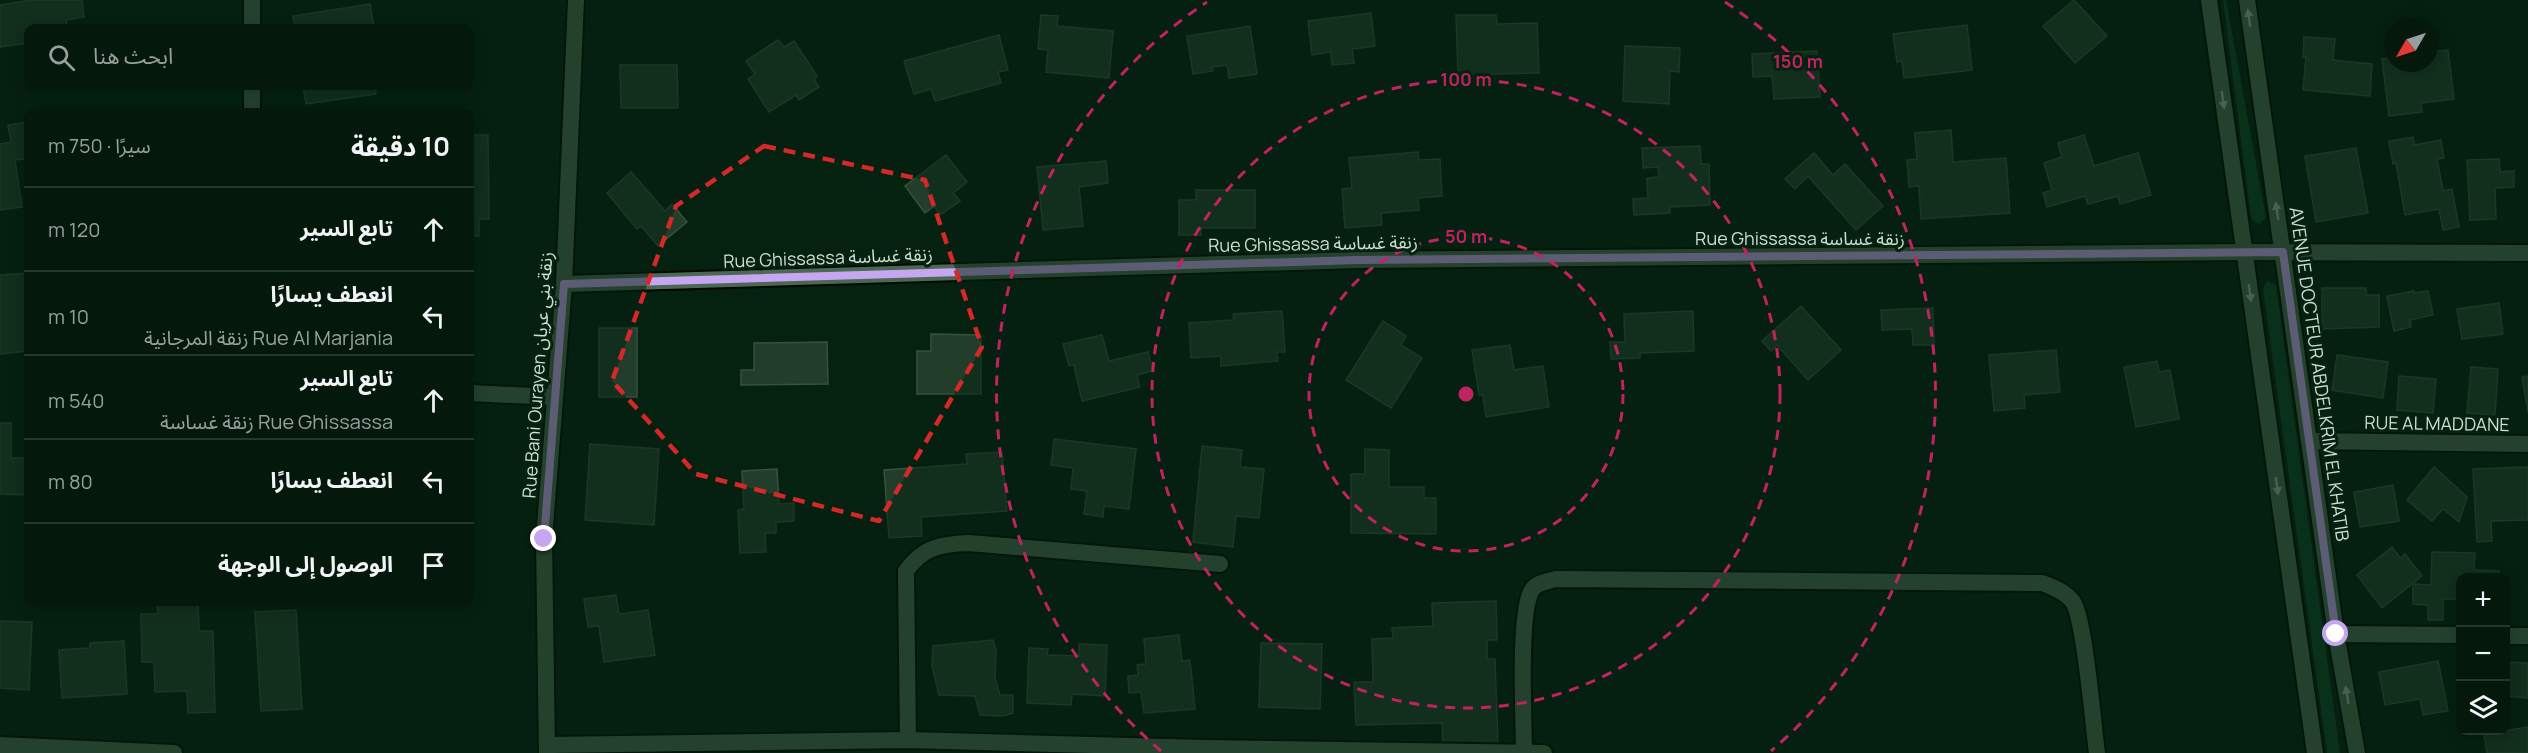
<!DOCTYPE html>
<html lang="ar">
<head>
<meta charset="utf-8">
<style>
	body { margin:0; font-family:Manrope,"Noto Sans Arabic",sans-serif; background:#12261a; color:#f1f3f6; direction:rtl }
	.controls { position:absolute; right:18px; bottom:18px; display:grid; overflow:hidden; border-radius:12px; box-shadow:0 3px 15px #0003 }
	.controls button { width:54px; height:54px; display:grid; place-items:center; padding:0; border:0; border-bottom:2px solid #25382d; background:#04190c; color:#f1f3f6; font:30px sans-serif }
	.compass { position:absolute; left:2384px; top:18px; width:54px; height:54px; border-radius:50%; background:#04190c; box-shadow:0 3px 15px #0003; rotate:231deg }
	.stop { position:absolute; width:18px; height:18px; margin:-14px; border:4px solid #c6a6f0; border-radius:50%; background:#fff }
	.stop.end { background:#c6a6f0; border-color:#fff; box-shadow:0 2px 6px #0008 }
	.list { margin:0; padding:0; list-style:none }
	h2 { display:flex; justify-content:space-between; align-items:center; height:78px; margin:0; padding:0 24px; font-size:26px }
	h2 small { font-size:20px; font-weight:400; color:#97a09d }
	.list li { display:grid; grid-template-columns:39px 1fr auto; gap:18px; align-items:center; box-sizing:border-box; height:84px; padding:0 24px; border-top:2px solid #25382d }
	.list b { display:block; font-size:22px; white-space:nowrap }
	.list p { margin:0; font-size:20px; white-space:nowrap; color:#97a09d }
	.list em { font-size:20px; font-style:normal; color:#97a09d }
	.icon { flex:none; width:33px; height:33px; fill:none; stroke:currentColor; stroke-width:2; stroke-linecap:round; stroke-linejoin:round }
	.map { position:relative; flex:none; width:2528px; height:753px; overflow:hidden; direction:ltr }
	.search { position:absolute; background:#04190c; box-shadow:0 3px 15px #0003; left:24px; top:24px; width:450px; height:66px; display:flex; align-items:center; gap:15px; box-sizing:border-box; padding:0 21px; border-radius:12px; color:#97a09d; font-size:22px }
	.panel { position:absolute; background:#04190c; box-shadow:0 3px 15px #0003; left:24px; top:108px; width:450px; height:498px; border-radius:12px; direction:rtl }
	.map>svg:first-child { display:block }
</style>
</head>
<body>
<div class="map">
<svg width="2528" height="753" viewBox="0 0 2528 753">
	<rect width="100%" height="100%" fill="#052110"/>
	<g fill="#0f4425">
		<path d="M2223,0H2226L2266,218L2259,224L2253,221L2251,217Z"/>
		<path d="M2267,281L2276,285L2340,753H2327L2263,289Z"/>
	</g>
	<g fill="#223e2b" stroke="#36523e" stroke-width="1.5">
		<path d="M32,0H82L84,17L66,20L67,28H28V43L0,47V5Z"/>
		<path d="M2074,0L2107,36L2075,63L2043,26Z"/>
		<path d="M370,4L374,28H295L293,16Z"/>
		<path d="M1371,13L1375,46L1352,49L1354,63L1332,65L1331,52L1312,55L1308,21Z"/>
		<path d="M1041,15L1058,16L1057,26L1113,31L1109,78L1046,72L1048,50L1038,49Z"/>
		<path d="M1456,15H1496L1497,24L1537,23L1539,73L1458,75Z"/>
		<path d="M1967,25L1972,70L1904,78L1902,61L1897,62L1893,34Z"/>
		<path d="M1250,26L1257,74L1229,78L1227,65L1212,67L1213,71L1193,74L1187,36Z"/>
		<path d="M999,35L1008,70L998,72L1001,83L935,101L931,89L914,94L904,61Z"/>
		<path d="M2304,37L2335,39L2333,60L2372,64L2370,96L2303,90L2306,57H2303Z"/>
		<path d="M778,40L784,47L794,41L817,76L814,79L819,87L799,100L796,95L769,112L748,79L755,74L746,61Z"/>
		<path d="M1625,46L1680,48L1679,72L1670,71L1669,104L1623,101Z"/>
		<path d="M2429,48L2430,52L2448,50L2454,99L2421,103L2422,112L2389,116L2382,59L2393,57V63H2429Z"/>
		<path d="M1817,51L1820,97L1774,99L1772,76L1753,77L1752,54Z"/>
		<path d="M620,65H677L678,108H621Z"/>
		<path d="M303,86H375L376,94L306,104Z"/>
		<path d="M28,122V158L15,160L22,207L0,210V144L11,142L8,125Z"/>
		<path d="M1951,130L1953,162L2006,158L2010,213L1921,219L1919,186L1909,187L1907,160L1917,159L1915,133Z"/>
		<path d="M470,135H488L489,219H479V236H470Z"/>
		<path d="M2084,135L2094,166L2138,153L2151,195L2120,204L2118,196L2088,204L2085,196L2047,207L2043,193L2052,190L2044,163L2062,157L2058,143Z"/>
		<path d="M2413,137L2414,145L2441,140L2444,158L2437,159L2443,191L2452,189L2459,227L2443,230L2439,209L2405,215L2396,163L2393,164L2389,141Z"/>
		<path d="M1700,146L1701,164H1709L1710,205L1670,207V213L1634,215L1633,199L1648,198L1647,178L1659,177L1658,167L1643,168L1642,148Z"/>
		<path d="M2356,148L2368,213L2316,222L2305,156Z"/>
		<path d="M1418,152L1419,160L1440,159L1442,196L1418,198L1419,210L1381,213L1382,225L1345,228L1342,189L1352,188L1349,158Z"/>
		<path d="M1814,153L1833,175L1845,164L1883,206L1856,230L1808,176L1795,189L1785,179Z"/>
		<path d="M946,155L967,182L953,193L960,201L940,215L934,206L925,213L905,186Z"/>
		<path d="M2499,159L2500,172L2514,171V187L2495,188L2496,219L2470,220L2467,160Z"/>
		<path d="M1106,161L1108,183L1079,187L1083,226L1043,230L1037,167Z"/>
		<path d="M631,172L665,211L672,204L687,222L658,246L641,226L637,229L607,193Z"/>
		<path d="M1196,190H1255V228H1201V235H1179V200H1196Z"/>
		<path d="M28,273V351L0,354V275Z"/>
		<path d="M2322,288H2366V295H2379V327L2322,329Z"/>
		<path d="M2414,291V293L2428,291L2433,315L2410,320L2411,327L2394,331L2387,296Z"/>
		<path d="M2499,303L2503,334L2462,339L2457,309Z"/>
		<path d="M1801,306L1841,350L1808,380L1777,345L1771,351L1762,341Z"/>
		<path d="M1933,308L1934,345H1913L1912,329L1882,330L1881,310Z"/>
		<path d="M1282,311L1285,352H1277L1278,361L1221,366V356L1191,358L1189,323L1234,320L1233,314Z"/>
		<path d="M1693,311L1694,351L1640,353V358L1611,359L1610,342H1625L1624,314Z"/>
		<path d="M1383,321L1406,336L1401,345L1422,358L1391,408L1346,380Z"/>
		<rect x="599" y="328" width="38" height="69"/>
		<path d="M931,334L981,335V394H917V351H931Z"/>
		<path d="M1102,335L1109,361L1148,352L1153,371L1137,375L1140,387L1082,401L1074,365L1069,366L1063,344Z"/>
		<path d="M827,342L828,384L741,385V370H754V343Z"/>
		<path d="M1510,345L1514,370L1543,366L1549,407L1486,417L1483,395H1479L1472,350Z"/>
		<path d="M2056,350L2060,392L2024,395L2025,408L1994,411L1989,355Z"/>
		<path d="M2337,355L2388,362L2383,398L2332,390Z"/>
		<path d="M2157,361L2159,372L2170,370L2179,419L2136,427L2124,367Z"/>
		<path d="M2471,367L2498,369L2495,415L2467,413Z"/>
		<path d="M2399,376L2436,379L2433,413L2397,410Z"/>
		<path d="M2528,376V412L2522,377Z"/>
		<path d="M0,423H11V458H28V495L0,494Z"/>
		<path d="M1054,439L1136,449L1129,509L1104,506L1103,517L1084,514L1087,491L1071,489L1073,468L1051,465Z"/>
		<path d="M590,444L659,449L654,525L585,520Z"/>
		<path d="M1202,446L1242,450L1240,467L1264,469L1259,518L1236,516L1233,547L1193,542Z"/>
		<path d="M1365,449L1389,450V487H1424V498H1436V534L1351,533V474H1365Z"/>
		<path d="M1002,452L1007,511L921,517L922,536L889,538L884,470L967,464L966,454Z"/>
		<path d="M2434,467L2467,497L2459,522L2443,509L2432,521L2407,500Z"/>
		<path d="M2528,467V520L2491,521L2492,541L2477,542L2473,469Z"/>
		<path d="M777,469L779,504L794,503V521L776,522V533H765L766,552L740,553L738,510L744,509L742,471Z"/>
		<path d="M2393,485L2399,521L2360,527L2354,492Z"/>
		<path d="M2392,547L2400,558L2405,554L2422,576L2382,608L2357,575Z"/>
		<path d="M2432,552L2475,553L2474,570L2499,571V578H2460V599H2443V620H2428V605L2413,604V584L2431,585Z"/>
		<path d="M616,595L619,614L648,610L655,655L604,662L599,626L588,627L584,599Z"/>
		<path d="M1496,601L1497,640H1487V659H1495L1498,747L1443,748L1442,723L1356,725L1354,682H1373L1372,639L1393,638L1392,628L1433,626L1432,603Z"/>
		<path d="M157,602H198L199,631H213L215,712L188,713L187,691L155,692L154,662H142L141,614H158Z"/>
		<path d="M296,610L302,709L261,711L255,612Z"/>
		<path d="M0,621L32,622L29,690L0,688Z"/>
		<path d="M1179,635L1182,661L1190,660L1195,709L1144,713L1141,692L1129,693L1128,676L1138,675L1137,665L1146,664L1144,639Z"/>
		<path d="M993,640L996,649L995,679L1000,695H1013V713L1002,716L980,715L975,696L939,695L932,666L933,646Z"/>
		<path d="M124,641L127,694L62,698L59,650L90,648V643Z"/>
		<path d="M1261,643L1322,644L1320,709L1259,707Z"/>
		<path d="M1079,644L1107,645L1105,696L1072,694L1071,705L1027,703L1029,648L1048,649L1047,655L1079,656Z"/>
		<path d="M2438,661L2448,711L2423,715L2420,699L2385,705L2379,672Z"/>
		<path d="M2506,662L2528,663V698L2506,696Z"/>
		<path d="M2528,727V753H2487L2484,734Z"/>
	</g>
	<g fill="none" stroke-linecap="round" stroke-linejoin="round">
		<g stroke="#000a01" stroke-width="20">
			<g id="minor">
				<path d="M252,28V0"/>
				<path d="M252,86V110"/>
				<path d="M564,284L1357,260L2244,252L2528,253"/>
				<path d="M470,393L554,397"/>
				<path d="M2310,441L2528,444"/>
				<path d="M2336,634L2460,635"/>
				<path d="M2506,636H2528"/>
				<path d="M908,740L906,571C923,547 941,544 969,543L1220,564"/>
				<path d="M0,745L174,753"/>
				<path d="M547,745L908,740L1205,748L1544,753"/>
				<path d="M547,753L544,539L564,284L576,0"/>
				<path d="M1524,753C1524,722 1518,611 1532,590C1536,583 1548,581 1556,579L2042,583C2053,587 2066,592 2073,602C2085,620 2093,725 2097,753"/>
			</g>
		</g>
		<g stroke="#000a01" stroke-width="20">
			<g id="secondary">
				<path d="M2209,0L2315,753"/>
				<path d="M2247,0L2336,634L2357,753"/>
			</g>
		</g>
		<use href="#minor" stroke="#4a6853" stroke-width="16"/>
		<use href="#secondary" stroke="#4a6853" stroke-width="16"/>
	</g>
	<defs><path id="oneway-solid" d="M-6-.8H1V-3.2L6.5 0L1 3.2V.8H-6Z" transform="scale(1.5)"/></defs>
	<g fill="#99ae9f">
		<use href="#oneway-solid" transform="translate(2249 18) rotate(-98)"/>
		<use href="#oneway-solid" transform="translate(2223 100) rotate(82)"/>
		<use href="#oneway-solid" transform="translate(2277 211) rotate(-98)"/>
		<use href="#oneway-solid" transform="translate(2250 293) rotate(82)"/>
		<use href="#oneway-solid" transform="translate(2277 486) rotate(82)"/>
		<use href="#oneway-solid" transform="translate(2347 695) rotate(-100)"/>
	</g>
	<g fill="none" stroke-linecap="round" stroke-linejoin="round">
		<path stroke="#c6a6f0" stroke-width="8" d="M544,539L564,284L1357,260L2283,252L2336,634"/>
	</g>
	<path d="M0 0H2528V753H0ZM764,146L925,180L982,347L879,521L696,474L612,381L676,206Z" fill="#052110" fill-opacity=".55" fill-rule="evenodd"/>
	<path fill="none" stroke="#d62828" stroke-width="4.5" stroke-dasharray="12 8" stroke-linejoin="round" d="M764,146L925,180L982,347L879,521L696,474L612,381L676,206Z"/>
	<g fill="none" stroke="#c32261" stroke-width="3" stroke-dasharray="10 8">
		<circle cx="1466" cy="394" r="157"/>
		<circle cx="1466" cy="394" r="314"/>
		<path d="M1161 751A470 470 0 0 1 1207 2M1725 2A470 470 0 0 1 1771 751"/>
	</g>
	<g text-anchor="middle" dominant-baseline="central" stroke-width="6" stroke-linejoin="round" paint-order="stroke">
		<g font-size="18" fill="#cdddd1" stroke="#052110">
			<text x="1800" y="238">Rue Ghissassa زنقة غساسة</text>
			<text transform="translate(1313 243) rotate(-1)">Rue Ghissassa زنقة غساسة</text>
			<text transform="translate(828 257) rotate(-2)">Rue Ghissassa زنقة غساسة</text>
			<text transform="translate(2320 374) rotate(82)">AVENUE DOCTEUR ABDELKRIM EL KHATIB</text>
			<text transform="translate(537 375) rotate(-86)">Rue Bani Ourayen زنقة بني عريان</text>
			<text transform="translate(2437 423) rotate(1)">RUE AL MADDANE</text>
		</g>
	</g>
	<circle cx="1466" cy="394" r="9" fill="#c32261" stroke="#052110" stroke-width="3"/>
	<g font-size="18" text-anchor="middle" font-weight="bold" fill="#c32261" stroke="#052110" stroke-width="6" stroke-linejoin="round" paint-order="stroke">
		<text x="1798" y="68">150 m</text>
		<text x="1466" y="86">100 m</text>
		<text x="1466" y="243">50 m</text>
	</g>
</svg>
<div class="controls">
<button>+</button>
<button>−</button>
<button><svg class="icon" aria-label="layers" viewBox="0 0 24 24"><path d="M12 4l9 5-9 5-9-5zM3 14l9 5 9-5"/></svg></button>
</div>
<svg class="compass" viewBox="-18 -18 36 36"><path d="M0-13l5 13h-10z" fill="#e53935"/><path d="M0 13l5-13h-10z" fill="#97a09d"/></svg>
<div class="stop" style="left:2336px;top:634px"></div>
<div class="stop end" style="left:544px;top:539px"></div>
<div class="search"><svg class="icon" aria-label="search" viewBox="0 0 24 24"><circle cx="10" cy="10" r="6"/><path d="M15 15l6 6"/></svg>ابحث هنا</div>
<section class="panel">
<h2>10 دقيقة<small>سيرًا · 750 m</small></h2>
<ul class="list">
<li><svg class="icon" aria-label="ahead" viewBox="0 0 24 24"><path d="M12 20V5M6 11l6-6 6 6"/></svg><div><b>تابع السير</b></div><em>120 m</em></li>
<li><svg class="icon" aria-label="left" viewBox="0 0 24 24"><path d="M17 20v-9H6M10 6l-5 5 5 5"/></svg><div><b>انعطف يسارًا</b><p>Rue Al Marjania زنقة المرجانية</p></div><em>10 m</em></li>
<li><svg class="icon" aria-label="ahead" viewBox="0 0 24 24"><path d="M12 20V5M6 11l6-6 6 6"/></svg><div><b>تابع السير</b><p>Rue Ghissassa زنقة غساسة</p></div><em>540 m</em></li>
<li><svg class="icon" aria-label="left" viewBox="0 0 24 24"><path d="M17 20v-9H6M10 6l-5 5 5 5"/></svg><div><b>انعطف يسارًا</b></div><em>80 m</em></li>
<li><svg class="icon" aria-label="arrive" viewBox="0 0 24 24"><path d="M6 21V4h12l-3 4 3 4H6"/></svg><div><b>الوصول إلى الوجهة</b></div></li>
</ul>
</section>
</div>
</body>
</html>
